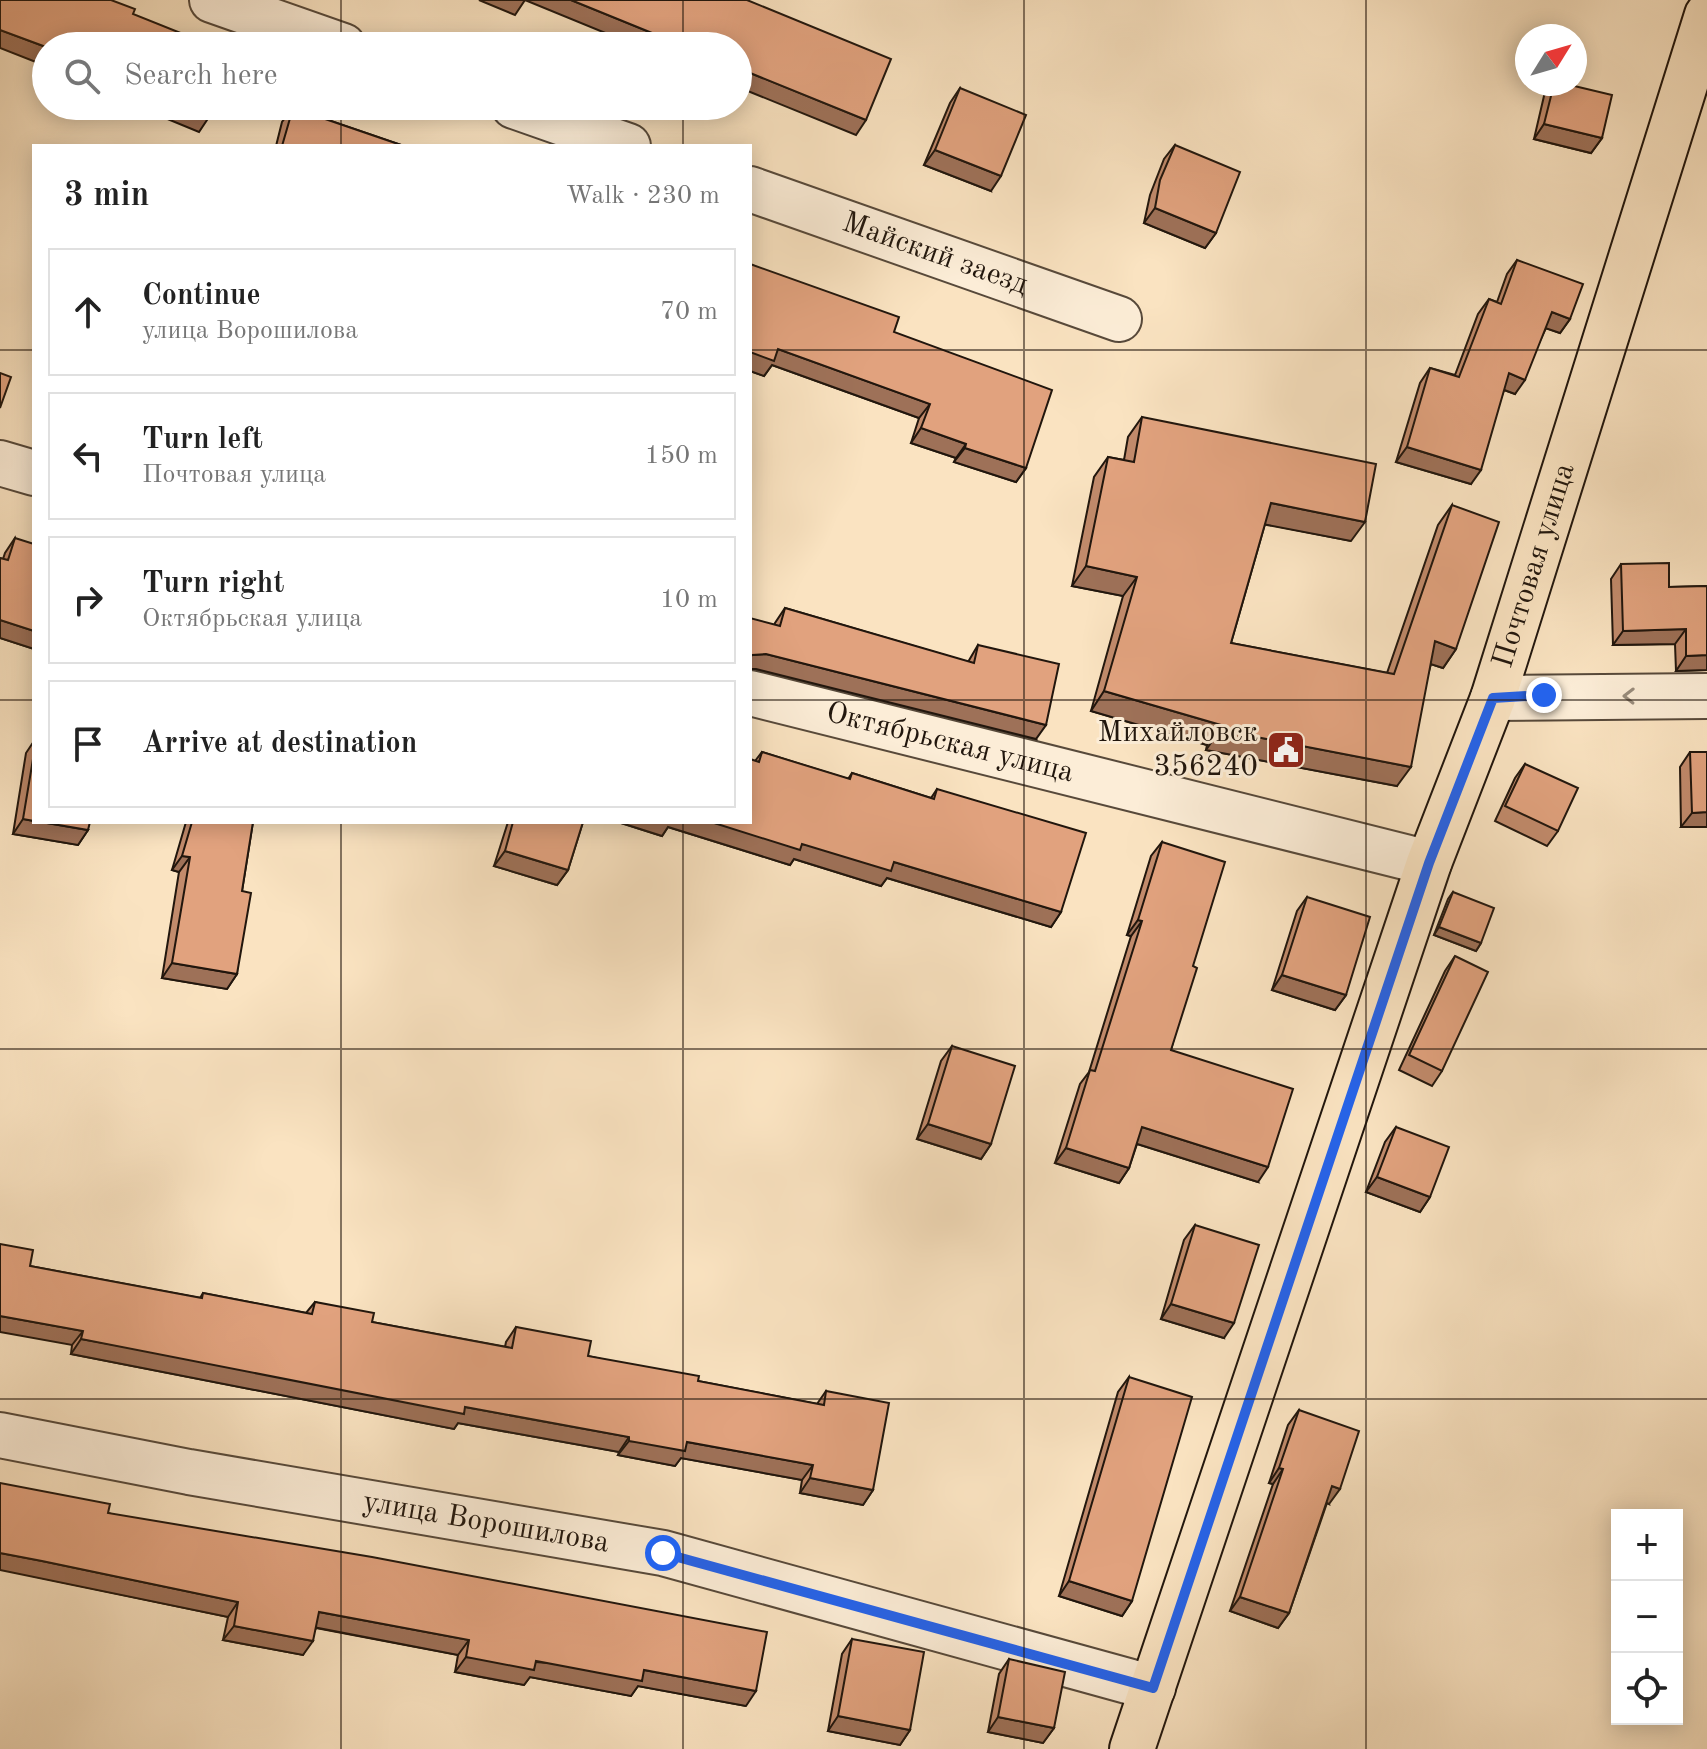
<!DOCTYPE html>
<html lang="en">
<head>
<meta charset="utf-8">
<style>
	body { margin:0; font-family:"Old Standard TT",serif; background:#f6f6f6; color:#222 }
	.controls { position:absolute; right:24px; bottom:24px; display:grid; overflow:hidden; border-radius:0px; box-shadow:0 4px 20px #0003 }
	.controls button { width:72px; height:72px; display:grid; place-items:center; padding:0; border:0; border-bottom:2px solid #e0e0e0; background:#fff; color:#222; font:40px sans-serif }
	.compass { position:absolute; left:1515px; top:24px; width:72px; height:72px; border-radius:50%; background:#fff; box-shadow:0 4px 20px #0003; rotate:53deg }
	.stop { position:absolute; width:24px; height:24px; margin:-18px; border:6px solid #2563eb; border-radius:50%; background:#fff }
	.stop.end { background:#2563eb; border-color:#fff; box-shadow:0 2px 8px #0008 }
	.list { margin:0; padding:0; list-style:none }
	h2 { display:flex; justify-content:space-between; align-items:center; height:104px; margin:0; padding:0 32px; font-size:34px }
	h2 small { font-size:26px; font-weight:400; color:#767676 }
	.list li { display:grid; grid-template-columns:52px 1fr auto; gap:24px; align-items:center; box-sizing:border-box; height:128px; margin:0 16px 16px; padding:0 16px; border:2px solid #e0e0e0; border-radius:0px }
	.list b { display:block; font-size:30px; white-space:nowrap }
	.list p { margin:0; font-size:26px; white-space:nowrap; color:#767676 }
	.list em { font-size:26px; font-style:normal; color:#767676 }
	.icon { flex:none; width:44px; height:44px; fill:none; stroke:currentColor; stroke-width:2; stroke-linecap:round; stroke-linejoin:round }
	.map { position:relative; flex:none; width:1707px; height:1749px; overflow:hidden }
	.search { position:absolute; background:#fff; box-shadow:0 4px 20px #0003; left:32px; top:32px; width:720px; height:88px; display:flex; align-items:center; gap:20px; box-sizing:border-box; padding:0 28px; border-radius:44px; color:#767676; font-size:30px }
	.panel { position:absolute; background:#fff; box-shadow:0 4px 20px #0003; left:32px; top:144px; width:720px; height:680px; border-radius:0px }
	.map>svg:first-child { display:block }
</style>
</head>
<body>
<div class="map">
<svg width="1707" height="1749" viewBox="0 0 1707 1749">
	<rect width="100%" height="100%" fill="#fae3c1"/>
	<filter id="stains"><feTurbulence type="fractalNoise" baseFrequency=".0025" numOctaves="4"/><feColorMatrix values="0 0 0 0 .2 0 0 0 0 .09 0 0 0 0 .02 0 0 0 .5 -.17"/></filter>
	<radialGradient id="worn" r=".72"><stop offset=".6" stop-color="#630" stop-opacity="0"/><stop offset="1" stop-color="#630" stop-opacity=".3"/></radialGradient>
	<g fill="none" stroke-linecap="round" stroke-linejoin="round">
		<g stroke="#57493a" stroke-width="48">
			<g id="minor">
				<path d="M212,0L343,46"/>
				<path d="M514,106L628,146"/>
				<path id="s1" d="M750,189L1119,319"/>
				<path d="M0,463L34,473"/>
				<path id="s2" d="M750,693L1429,863"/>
				<path d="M1493,698L1707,696"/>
				<path id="s3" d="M0,1435L189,1472L663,1553L1153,1688"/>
			</g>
		</g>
		<g stroke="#21160d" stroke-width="48">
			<g id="major">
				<path id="s4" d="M1132,1749L1429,863L1493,698L1707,15"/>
			</g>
		</g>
		<use href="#minor" stroke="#fcedd7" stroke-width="44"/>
		<use href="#major" stroke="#fae3c1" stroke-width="44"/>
	</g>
	<g fill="#c28b6c" stroke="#21160d" stroke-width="2">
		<path d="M1552,84H1566L1602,138L1591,153L1534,139L1544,96Z"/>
		<path d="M960,88L991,191L924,165L950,103Z"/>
		<path d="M293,108L404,146H276L282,122Z"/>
		<path d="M1175,145L1216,233L1205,248L1144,223L1150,195L1164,159Z"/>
		<path d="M1517,260L1570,319L1560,333L1546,328L1515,394L1504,390L1471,484L1396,462L1420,383L1430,368L1455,375L1478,314L1489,299L1497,302L1507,274Z"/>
		<path d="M750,264L894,332L1026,468L1016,482L954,462L956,458L911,443L919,418L772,365L764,376L750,371Z"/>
		<path d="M1142,417L1351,541L1265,524L1231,643L1387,673L1438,525L1452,505L1456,649L1443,668L1431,664L1397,786L1206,750L1207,745L1091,711L1123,596L1072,586L1094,477L1108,457L1124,460L1128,437Z"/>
		<path d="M15,538L34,649L0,638V558L3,559L5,553Z"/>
		<path d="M1621,564L1669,587L1707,586V670L1676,671L1675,644L1613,645L1611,579Z"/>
		<path d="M785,608L968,662L978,645L1036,739L756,669L775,623Z"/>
		<path d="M34,741V822L88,830L78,845L13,834L26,753Z"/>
		<path d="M762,752L848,779L852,773L931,798L937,789L1061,912L1051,927L887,878L881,886L794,859L790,865L668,827L662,836L618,822L755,761Z"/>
		<path d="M1690,752H1707V827H1681L1680,767Z"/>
		<path d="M1525,764L1558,831L1547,846L1495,821L1515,778Z"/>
		<path d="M186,822H253L242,891L237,974L227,989L162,978L179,872L172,870Z"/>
		<path d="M508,822H583L568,870L557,885L494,866Z"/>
		<path d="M1162,842L1193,966L1171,1050L1258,1182L1137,1144L1129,1168L1119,1183L1055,1163L1080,1084L1089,1072L1131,936L1127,935L1151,856Z"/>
		<path d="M1453,892L1481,943L1476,951L1434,935L1448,899Z"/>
		<path d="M1307,897L1346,995L1335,1010L1272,990L1297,911Z"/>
		<path d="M1455,956L1442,1071L1432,1086L1399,1070L1445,971Z"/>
		<path d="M952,1046L991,1144L981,1159L917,1139L941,1061Z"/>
		<path d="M1396,1127L1430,1197L1420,1212L1366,1192L1385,1142Z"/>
		<path d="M1195,1225L1224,1338L1161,1319L1184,1240Z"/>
		<path d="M30,1266L200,1298L203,1293L306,1313L315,1302L372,1322L505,1347L506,1342L516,1327L588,1356L698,1381L817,1404L826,1391L873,1490L863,1505L800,1493L802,1480L681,1458L675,1466L618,1455L619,1452L458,1423L454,1429L71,1354L72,1345Z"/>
		<path d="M1129,1377L1132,1601L1122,1616L1059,1596L1118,1392Z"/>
		<path d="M1299,1410L1329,1504L1327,1503L1289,1613L1278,1628L1230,1611L1273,1484L1269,1483L1288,1425Z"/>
		<path d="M108,1513L746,1706L638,1686L631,1696L530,1677L524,1685L455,1672L458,1655L316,1628L303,1655L223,1640L228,1617L32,1576Z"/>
		<path d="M852,1639L910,1730L900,1745L828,1731L842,1654Z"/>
		<path d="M1009,1659L1054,1728L1043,1743L988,1732L999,1674Z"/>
	</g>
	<g fill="#9e7158" stroke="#21160d" stroke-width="2">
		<path d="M479,0H571L684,46H637L525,0L515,15Z"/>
		<path d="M0,30L46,47V66L0,48Z"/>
		<path d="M738,68L866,120L856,135L738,87Z"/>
		<path d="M136,106H183L209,117L199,132Z"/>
		<path d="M1544,124L1602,138L1591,153L1534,139Z"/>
		<path d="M935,150L1001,176L991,191L924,165Z"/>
		<path d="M1155,208L1216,233L1205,248L1144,223Z"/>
		<path d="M1552,312L1570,319L1560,333L1542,327Z"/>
		<path d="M778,349L930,404L919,418L772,365L764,376L750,371V352Z"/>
		<path d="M1509,373L1525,380L1515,394L1499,388Z"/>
		<path d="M921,428L966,444L956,458L911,443Z"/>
		<path d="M1407,447L1481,470L1471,484L1396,462Z"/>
		<path d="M965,448L1026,468L1016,482L954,462Z"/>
		<path d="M1271,503L1365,522L1351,541L1257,523Z"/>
		<path d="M1086,566L1137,577L1123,596L1072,586Z"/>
		<path d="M0,620L34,631V649L0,638Z"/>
		<path d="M1686,629L1675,644L1613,645L1623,631Z"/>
		<path d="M1435,641L1456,649L1443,668L1421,661Z"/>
		<path d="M766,654L1046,725L1036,739L756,669H750V657L752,655Z"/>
		<path d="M1707,655V670L1676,671L1686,656Z"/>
		<path d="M1104,691L1221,725L1207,745L1091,711Z"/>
		<path d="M1220,730L1411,767L1397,786L1206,750Z"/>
		<path d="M1707,812V827H1681L1692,813Z"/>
		<path d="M23,819L34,821V822H41L88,830L78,845L13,834Z"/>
		<path d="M618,822H711L802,844L894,862L1061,912L1051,927L887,878L881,886L794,859L790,865L668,827L662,836Z"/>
		<path d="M505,851L568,870L557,885L494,866Z"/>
		<path d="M182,856L190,857L179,872L172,870Z"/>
		<path d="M1138,920L1142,921L1131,936L1127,935Z"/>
		<path d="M1439,927L1481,943L1476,951L1434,935Z"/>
		<path d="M172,963L237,974L227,989L162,978Z"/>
		<path d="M1282,975L1346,995L1335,1010L1272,990Z"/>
		<path d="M928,1124L991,1144L981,1159L917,1139Z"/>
		<path d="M1142,1127L1268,1167L1258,1182L1131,1142Z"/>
		<path d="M1066,1148L1129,1168L1119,1183L1055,1163Z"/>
		<path d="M1377,1177L1430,1197L1420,1212L1366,1192Z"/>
		<path d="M1171,1304L1234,1323L1224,1338L1161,1319Z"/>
		<path d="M0,1316L83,1331L72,1345L0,1332Z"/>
		<path d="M81,1339L465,1407L629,1437L619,1452L458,1423L454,1429L71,1354Z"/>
		<path d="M629,1441L687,1442L813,1465L802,1480L681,1458L675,1466L618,1455Z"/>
		<path d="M1279,1468L1283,1469L1273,1484L1269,1483Z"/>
		<path d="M810,1478L873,1490L863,1505L800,1493Z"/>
		<path d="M1332,1486L1340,1489L1329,1504L1322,1501Z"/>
		<path d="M0,1553L42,1561L238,1602L228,1617L0,1570Z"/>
		<path d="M1069,1581L1132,1601L1122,1616L1059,1596Z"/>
		<path d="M1240,1597L1289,1613L1278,1628L1230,1611Z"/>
		<path d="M319,1612L469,1640L458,1655L308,1626Z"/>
		<path d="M234,1626L313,1641L303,1655L223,1640Z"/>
		<path d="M466,1657L644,1670L756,1691L746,1706L638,1686L631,1696L530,1677L524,1685L455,1672Z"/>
		<path d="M838,1716L910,1730L900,1745L828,1731Z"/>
		<path d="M998,1717L1054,1728L1043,1743L988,1732Z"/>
	</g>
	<g fill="#e1a27e" stroke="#21160d" stroke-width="2">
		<path d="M0,0H111L135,9L133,14L213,46H46V47L0,30Z"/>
		<path d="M571,0H747L891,59L866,120L738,68V46H684Z"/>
		<path d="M1554,84H1566L1612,95L1602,138L1544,124Z"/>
		<path d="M960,88L1026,115L1001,176L935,150Z"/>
		<path d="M183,106H213L209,117Z"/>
		<path d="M293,108L404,146H282Z"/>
		<path d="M1175,145L1240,172L1216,233L1155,208L1160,180Z"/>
		<path d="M1517,260L1583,284L1570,319L1552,312L1525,380L1509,373L1481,470L1407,447L1430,368L1459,377L1489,299L1501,304Z"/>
		<path d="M750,264L899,317L894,332L1052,390L1026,468L965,448L966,444L921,428L930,404L778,349L774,361L750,352Z"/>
		<path d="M0,373L11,377L0,408Z"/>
		<path d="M1142,417L1376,464L1365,522L1271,503L1231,643L1394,674L1452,505L1499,522L1456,649L1435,641L1411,767L1220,730L1221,725L1104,691L1137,577L1086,566L1108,457L1134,462Z"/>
		<path d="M15,538L34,544V631L0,620V558L8,560Z"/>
		<path d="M1669,563V587L1707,586V655L1686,656V629L1623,631L1621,564Z"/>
		<path d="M785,608L974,663L978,645L1059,664L1046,725L766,654L752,655L750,657V618L780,626Z"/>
		<path d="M762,752L850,779L852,773L934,799L937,789L1086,833L1061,912L894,862L891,871L802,844L800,850L711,822H750V759L759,762Z"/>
		<path d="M1690,752H1707V812L1692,813Z"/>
		<path d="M34,753V821L23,819Z"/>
		<path d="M1525,764L1578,788L1558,831L1505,806Z"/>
		<path d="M41,822H90L88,830Z"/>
		<path d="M192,822H253L242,891L251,893L237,974L172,963L190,857L182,856Z"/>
		<path d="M513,822H583L568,870L505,851Z"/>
		<path d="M1162,842L1225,862L1193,966L1197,968L1171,1050L1293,1089L1268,1167L1142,1127L1129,1168L1066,1148L1090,1070L1095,1071L1142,921L1138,920Z"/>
		<path d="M1453,892L1494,908L1481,943L1439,927Z"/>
		<path d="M1307,897L1370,917L1346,995L1282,975Z"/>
		<path d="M1455,956L1488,972L1442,1071L1409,1055Z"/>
		<path d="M952,1046L1015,1066L991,1144L928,1124Z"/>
		<path d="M1396,1127L1449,1147L1430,1197L1377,1177Z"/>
		<path d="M1195,1225L1259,1245L1234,1323L1171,1304Z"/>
		<path d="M0,1244L33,1250L30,1266L202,1298L203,1293L312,1314L315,1302L374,1313L372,1322L512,1348L516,1327L591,1341L588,1356L699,1376L698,1381L824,1405L826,1391L889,1403L873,1490L810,1478L813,1465L687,1442L685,1451L629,1441V1437L465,1407L464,1414L81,1339L83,1331L0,1316Z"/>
		<path d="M1129,1377L1192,1397L1132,1601L1069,1581Z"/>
		<path d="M1299,1410L1359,1431L1340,1489L1332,1486L1289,1613L1240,1597L1283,1469L1279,1468Z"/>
		<path d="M0,1483L110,1504L108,1513L372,1557L767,1632L756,1691L644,1670L642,1681L536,1661L534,1670L466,1657L469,1640L319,1612L313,1641L234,1626L238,1602L42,1561L0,1553Z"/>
		<path d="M852,1639L924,1652L910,1730L838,1716Z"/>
		<path d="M1009,1659L1065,1672L1054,1728L998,1717Z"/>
	</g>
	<defs><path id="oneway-chevron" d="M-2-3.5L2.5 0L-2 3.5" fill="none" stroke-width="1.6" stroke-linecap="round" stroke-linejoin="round" transform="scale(2)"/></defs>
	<use stroke="#998c7c" href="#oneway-chevron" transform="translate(1629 696) rotate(-179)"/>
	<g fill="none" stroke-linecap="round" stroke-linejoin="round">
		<path stroke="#2563eb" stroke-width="10" d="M663,1553L1153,1688L1429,863L1493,698L1544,695"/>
	</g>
	<path fill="none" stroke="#21160d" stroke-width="2" stroke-opacity="0.55" d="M341,0V46M683,0V46M1024,0V1749M1366,0V1749M341,106V146M683,106V146M0,350H34M750,350H1707M0,700H34M750,700H1707M341,822V1749M683,822V1749M0,1049H1707M0,1399H1707"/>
	<defs>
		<g id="civic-square" transform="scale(2)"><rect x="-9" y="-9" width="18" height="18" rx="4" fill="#8f2418" stroke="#fcedd7"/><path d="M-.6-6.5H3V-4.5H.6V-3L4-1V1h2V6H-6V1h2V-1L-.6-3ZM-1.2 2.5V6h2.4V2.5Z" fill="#fff"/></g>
	</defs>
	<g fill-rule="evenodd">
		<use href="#civic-square" x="1286" y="750"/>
	</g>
	<g text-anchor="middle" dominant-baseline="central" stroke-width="6" stroke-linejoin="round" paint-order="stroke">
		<g font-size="30" fill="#21160d" stroke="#fcedd7">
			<text stroke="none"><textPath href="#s1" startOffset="196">Майский заезд</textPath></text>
			<text stroke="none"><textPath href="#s4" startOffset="1250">Почтовая улица</textPath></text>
			<text stroke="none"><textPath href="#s2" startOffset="206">Октябрьская улица</textPath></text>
			<text stroke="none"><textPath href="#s3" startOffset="494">улица Ворошилова</textPath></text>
		</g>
		<g font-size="30" fill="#21160d" stroke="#fcedd7" text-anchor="end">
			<text x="1258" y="733">Михайловск<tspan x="1258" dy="34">356240</tspan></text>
		</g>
	</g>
	<rect width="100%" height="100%" filter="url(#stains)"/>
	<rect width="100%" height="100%" fill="url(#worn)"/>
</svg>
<div class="controls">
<button>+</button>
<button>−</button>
<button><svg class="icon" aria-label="locate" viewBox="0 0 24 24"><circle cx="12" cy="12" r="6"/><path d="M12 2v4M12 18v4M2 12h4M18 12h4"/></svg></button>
</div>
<svg class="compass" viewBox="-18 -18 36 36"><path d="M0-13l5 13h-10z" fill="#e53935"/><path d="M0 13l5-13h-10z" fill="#767676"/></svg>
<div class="stop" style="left:663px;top:1553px"></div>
<div class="stop end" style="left:1544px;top:695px"></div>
<div class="search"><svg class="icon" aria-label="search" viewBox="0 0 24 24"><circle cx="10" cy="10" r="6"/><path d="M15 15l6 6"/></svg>Search here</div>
<section class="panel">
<h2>3 min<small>Walk · 230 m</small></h2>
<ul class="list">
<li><svg class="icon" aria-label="ahead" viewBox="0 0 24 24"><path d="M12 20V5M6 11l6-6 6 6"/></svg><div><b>Continue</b><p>улица Ворошилова</p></div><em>70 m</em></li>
<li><svg class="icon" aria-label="left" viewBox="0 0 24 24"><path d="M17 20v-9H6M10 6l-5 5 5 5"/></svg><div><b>Turn left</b><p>Почтовая улица</p></div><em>150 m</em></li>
<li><svg class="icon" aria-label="right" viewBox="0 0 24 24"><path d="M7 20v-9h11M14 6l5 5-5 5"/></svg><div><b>Turn right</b><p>Октябрьская улица</p></div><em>10 m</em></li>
<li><svg class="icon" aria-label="arrive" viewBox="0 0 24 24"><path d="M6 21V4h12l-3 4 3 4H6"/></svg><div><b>Arrive at destination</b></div></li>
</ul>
</section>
</div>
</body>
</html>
